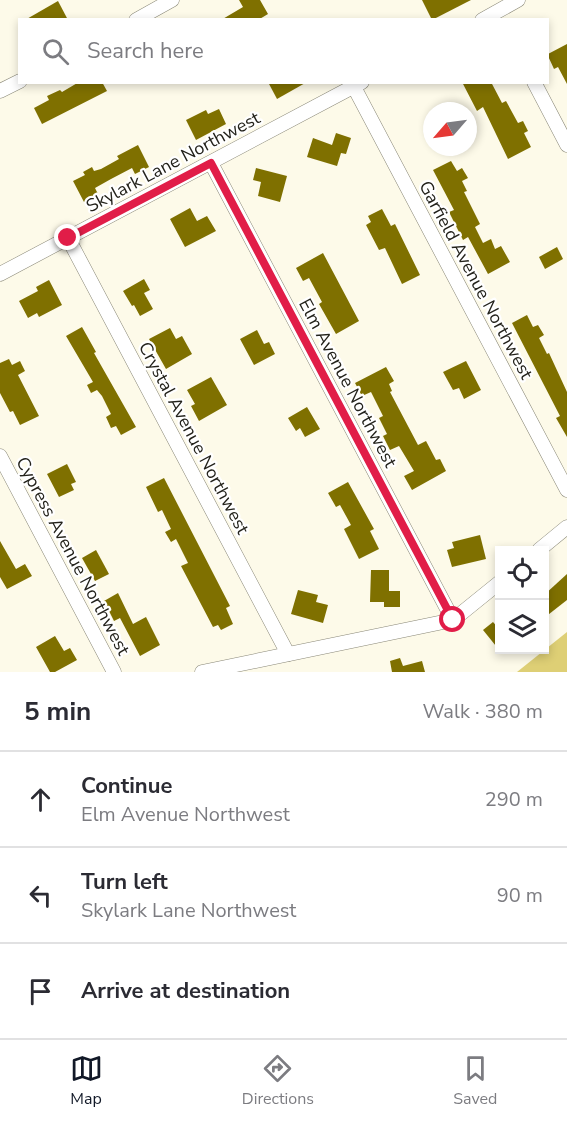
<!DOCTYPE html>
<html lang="en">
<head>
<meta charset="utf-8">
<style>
	body { margin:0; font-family:"Nunito Sans",sans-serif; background:#f2f2f3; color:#2b2b33 }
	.controls { position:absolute; right:18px; bottom:18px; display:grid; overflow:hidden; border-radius:0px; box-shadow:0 3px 9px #0003 }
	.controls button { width:54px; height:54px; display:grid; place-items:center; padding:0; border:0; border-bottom:2px solid #e1e1e2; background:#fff; color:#2b2b33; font:30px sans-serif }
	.compass { position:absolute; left:423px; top:102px; width:54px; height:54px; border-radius:50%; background:#fff; box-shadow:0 3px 9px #0003; rotate:242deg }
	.stop { position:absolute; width:18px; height:18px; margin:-14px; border:4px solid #e11d48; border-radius:50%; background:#fff }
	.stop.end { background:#e11d48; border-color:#fff; box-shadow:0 2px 6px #0008 }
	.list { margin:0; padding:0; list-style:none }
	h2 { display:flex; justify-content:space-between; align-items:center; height:78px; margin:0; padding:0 24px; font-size:26px }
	h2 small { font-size:20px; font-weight:400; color:#7c7c81 }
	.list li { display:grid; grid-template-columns:39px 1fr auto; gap:18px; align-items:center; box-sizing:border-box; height:96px; padding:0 24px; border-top:2px solid #e1e1e2 }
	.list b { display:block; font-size:22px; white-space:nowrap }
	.list p { margin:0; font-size:20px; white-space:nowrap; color:#7c7c81 }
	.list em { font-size:20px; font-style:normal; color:#7c7c81 }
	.icon { flex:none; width:33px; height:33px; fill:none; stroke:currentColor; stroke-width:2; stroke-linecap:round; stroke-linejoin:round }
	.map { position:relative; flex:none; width:567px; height:672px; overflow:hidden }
	.search { position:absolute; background:#fff; box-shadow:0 3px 9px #0003; left:18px; right:18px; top:18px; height:66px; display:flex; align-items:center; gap:15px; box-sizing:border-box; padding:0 21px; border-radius:0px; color:#7c7c81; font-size:22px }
	.sheet { height:366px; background:#fff }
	nav { display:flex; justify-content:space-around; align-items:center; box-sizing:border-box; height:84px; border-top:2px solid #e1e1e2; background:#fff; font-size:16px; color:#7c7c81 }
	nav a { display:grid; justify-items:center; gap:3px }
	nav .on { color:#111827 }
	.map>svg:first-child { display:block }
</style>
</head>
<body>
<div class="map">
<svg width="567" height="672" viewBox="0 0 567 672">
	<rect width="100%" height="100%" fill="#fdfae9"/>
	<path fill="#decf75" d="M567,632V672H517Z"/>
	<g fill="#7f7000">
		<path d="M239,0H260L268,14L258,20H221L243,7Z"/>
		<path d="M422,0H471L432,20Z"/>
		<path d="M58,1L68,20H25Z"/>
		<path d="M567,44V84L558,67L554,69L548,56V54Z"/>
		<path d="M79,82H102L107,91L42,124L34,108L49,100L47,96L60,90L62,92Z"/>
		<path d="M268,82H307L277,99Z"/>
		<path d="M462,82H491L502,103L506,101L518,123L523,121L528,131L524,133L531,147L508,159L483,107L477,111Z"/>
		<path d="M219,109L226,124L196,140L186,120L206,110L208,114Z"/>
		<path d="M336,133L351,138L346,154L341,153L337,166L307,157L313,138L332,145Z"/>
		<path d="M138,145L149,167L135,174L132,168L111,179L95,188L98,194L84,202L73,181L85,175L83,172L92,167L94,171L101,169L119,159L117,156Z"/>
		<path d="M451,161L457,171L462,168L468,178L462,181L467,191L464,192L480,224L475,227L483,243L491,239L495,249L501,246L510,262L488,274L468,237L463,240L449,212L454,210L433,170Z"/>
		<path d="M256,168L287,176L280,202L258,196L261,182L253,180Z"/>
		<path d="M190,208L197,221L207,216L216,231L185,247L170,219Z"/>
		<path d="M382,209L391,226L395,224L420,275L402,284L385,248L379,250L366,225L371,222L368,216Z"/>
		<path d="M557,247L563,259L545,269L539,257Z"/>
		<path d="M323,253L359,321L336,334L319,304L322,302L309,278L303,281L296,268Z"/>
		<path d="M144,279L150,290L144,293L153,309L140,316L134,305L132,306L123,291Z"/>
		<path d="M49,280L62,305L39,317L37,313L28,318L19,301L38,291L36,287Z"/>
		<path d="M527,315L533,327L538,325L544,335L539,338L547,354L549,353L567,392V437L556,418L560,416L512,323Z"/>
		<path d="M82,327L96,352L94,353L136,427L121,435L116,426L111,428L106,417L111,414L102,396L97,390L91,393L87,385L93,382L66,336Z"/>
		<path d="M170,328L176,339L182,336L192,354L166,369L149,339Z"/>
		<path d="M257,330L264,344L269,342L275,354L254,365L240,339Z"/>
		<path d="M9,359L12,365L20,361L25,371L18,375L39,416L20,425L13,411L10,412L0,393V363Z"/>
		<path d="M466,361L481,390L464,399L459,388L453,390L443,372Z"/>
		<path d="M386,367L394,381L389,384L392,391L390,392L418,445L426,441L436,460L440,459L446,471L412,490L404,476L414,471L399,446L390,450L383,436L387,434L379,418L383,416L371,392L362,396L355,383Z"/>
		<path d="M211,377L227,405L199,421L191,406L195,404L187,390Z"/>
		<path d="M307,407L320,429L305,437L300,428L296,431L288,418Z"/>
		<path d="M67,464L76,482L71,484L74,490L59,497L47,474Z"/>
		<path d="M164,478L230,606L226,608L233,624L221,630L218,625L213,627L181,566L188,563L176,539L171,542L165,532L171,529L162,510L158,512L146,487Z"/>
		<path d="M348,482L374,529L370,531L379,549L359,559L344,529L351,525L340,505L336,507L328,493Z"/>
		<path d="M480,535L486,559L452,567L447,550L454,548L452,542Z"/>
		<path d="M0,541L16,569L25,564L32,576L7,589L0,577Z"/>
		<path d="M96,550L109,574L95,581L82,558Z"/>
		<path d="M371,570H389V591H400V607H384V602H370Z"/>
		<path d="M567,574V600L544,618V595Z"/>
		<path d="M298,590L318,595L316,602L328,605L323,623L291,614Z"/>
		<path d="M118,593L133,624L146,617L160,645L140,656L120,618L114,621L104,601Z"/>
		<path d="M493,622L500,630V651L483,630Z"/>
		<path d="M55,636L64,651L70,648L77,660L55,672H50L36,647Z"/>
		<path d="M400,658L403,666L422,661L425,672H392L390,661Z"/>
	</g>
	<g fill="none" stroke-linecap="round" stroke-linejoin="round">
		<g stroke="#898777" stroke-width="15">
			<g id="street">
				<path d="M136,20L172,0"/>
				<path d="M482,20L518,0"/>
				<path d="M534,82L567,145"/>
				<path d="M354,87L567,490"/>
				<path d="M0,91L20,81"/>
				<path d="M211,163L453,620"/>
				<path d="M68,238L288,654"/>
				<path d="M0,274L362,82"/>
				<path d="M0,456L114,672"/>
				<path d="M539,550L567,527"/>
				<path d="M202,672L453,620L500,582"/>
			</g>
		</g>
		<use href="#street" stroke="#fff" stroke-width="14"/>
	</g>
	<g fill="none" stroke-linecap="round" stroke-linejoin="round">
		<path stroke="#e11d48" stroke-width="8" d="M68,238L211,163L453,620"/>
	</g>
	<g text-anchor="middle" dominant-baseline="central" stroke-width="4.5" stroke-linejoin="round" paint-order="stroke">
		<g font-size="18" fill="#23221b" stroke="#fff">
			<text transform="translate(173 162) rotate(-28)">Skylark Lane Northwest</text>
			<text transform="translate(476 280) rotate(62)">Garfield Avenue Northwest</text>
			<text transform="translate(348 383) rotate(62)">Elm Avenue Northwest</text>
			<text transform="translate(194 438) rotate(62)">Crystal Avenue Northwest</text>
			<text transform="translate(73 556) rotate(62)">Cypress Avenue Northwest</text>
		</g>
	</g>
</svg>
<div class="controls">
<button><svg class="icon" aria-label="locate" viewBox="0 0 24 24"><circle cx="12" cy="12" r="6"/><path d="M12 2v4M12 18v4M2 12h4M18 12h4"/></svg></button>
<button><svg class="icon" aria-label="layers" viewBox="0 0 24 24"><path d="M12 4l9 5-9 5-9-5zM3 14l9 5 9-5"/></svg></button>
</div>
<svg class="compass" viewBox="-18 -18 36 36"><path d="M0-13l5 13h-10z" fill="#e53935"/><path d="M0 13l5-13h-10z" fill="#7c7c81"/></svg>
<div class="stop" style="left:453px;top:620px"></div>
<div class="stop end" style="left:68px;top:238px"></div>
<div class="search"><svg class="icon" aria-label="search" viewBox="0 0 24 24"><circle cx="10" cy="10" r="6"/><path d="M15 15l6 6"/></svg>Search here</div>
</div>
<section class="sheet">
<h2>5 min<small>Walk · 380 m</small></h2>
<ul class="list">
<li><svg class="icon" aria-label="ahead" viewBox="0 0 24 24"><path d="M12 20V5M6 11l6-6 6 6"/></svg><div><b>Continue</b><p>Elm Avenue Northwest</p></div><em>290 m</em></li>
<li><svg class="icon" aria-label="left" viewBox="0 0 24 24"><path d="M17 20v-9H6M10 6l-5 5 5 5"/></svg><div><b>Turn left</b><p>Skylark Lane Northwest</p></div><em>90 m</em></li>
<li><svg class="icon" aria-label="arrive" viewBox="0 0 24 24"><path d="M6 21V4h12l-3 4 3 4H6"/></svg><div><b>Arrive at destination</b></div></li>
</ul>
</section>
<nav>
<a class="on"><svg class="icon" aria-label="map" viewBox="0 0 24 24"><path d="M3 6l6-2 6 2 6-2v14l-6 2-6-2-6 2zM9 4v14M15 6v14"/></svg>Map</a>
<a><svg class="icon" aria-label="directions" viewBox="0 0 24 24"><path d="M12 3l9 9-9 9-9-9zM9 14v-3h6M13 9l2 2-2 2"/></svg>Directions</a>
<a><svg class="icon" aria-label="saved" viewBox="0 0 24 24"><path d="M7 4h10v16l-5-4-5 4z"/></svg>Saved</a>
</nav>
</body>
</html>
